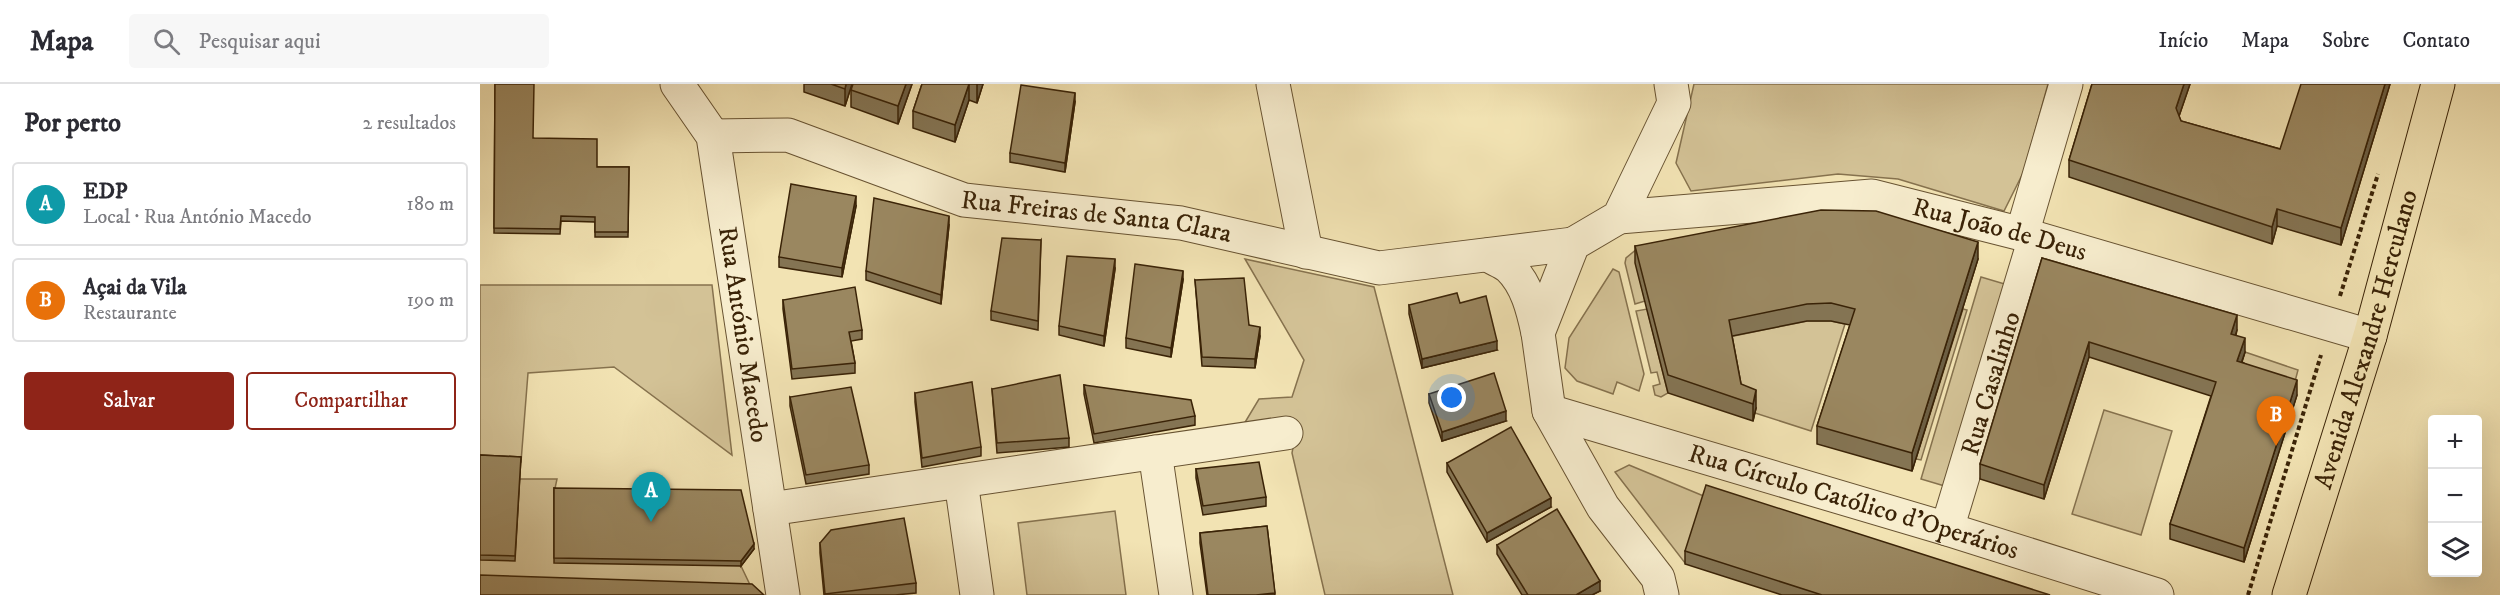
<!DOCTYPE html>
<html lang="pt">
<head>
<meta charset="utf-8">
<style>
	body { margin:0; font-family:"IM FELL DW Pica",serif; background:#f7f7f7; color:#2b2b33 }
	.controls { position:absolute; right:18px; bottom:18px; display:grid; overflow:hidden; border-radius:6px; box-shadow:0 6px 24px #0002 }
	.controls button { width:54px; height:54px; display:grid; place-items:center; padding:0; border:0; border-bottom:2px solid #e1e1e2; background:#fff; color:#2b2b33; font:30px sans-serif }
	.you { position:absolute; left:972px; top:314px; width:21px; height:21px; margin:-15px; border:4px solid #fff; border-radius:50%; background:#1a73e8; box-shadow:0 0 0 9px #1a73e833 }
	.badge { display:grid; place-items:center; width:39px; height:39px; border-radius:50%; background:#8f2418; color:#fff; font-size:20px; font-weight:700 }
	.pin { position:absolute; translate:-50% -50px; filter:drop-shadow(0 2px 3px #0008) }
	.pin::after { content:''; position:absolute; top:32px; width:21px; height:18px; background:inherit; clip-path:polygon(0 0,100% 0,50% 100%) }
	.list { margin:0; padding:0; list-style:none }
	h2 { display:flex; justify-content:space-between; align-items:center; height:78px; margin:0; padding:0 24px; font-size:26px }
	h2 small { font-size:20px; font-weight:400; color:#7c7c81 }
	.list li { display:grid; grid-template-columns:39px 1fr auto; gap:18px; align-items:center; box-sizing:border-box; height:84px; margin:0 12px 12px; padding:0 12px; border:2px solid #e1e1e2; border-radius:6px }
	.list b { display:block; font-size:22px; white-space:nowrap }
	.list p { margin:0; font-size:20px; white-space:nowrap; color:#7c7c81 }
	.list em { font-size:20px; font-style:normal; color:#7c7c81 }
	.actions { display:flex; gap:12px; padding:18px 24px }
	.actions a { flex:1; padding:14px 0; border:2px solid #8f2418; border-radius:6px; text-align:center; font-size:21px; color:#8f2418 }
	.actions .main { background:#8f2418; color:#fff }
	.icon { flex:none; width:33px; height:33px; fill:none; stroke:currentColor; stroke-width:2; stroke-linecap:round; stroke-linejoin:round }
	.map { position:relative; flex:none; width:2020px; height:511px; overflow:hidden }
	header { display:flex; align-items:center; gap:36px; box-sizing:border-box; height:84px; padding:0 30px; background:#fff; border-bottom:2px solid #e1e1e2 }
	header strong { font-size:28px }
	nav { display:flex; gap:33px; margin-inline-start:auto; font-size:21px }
	.search { width:420px; height:54px; background:#f7f7f7; display:flex; align-items:center; gap:15px; box-sizing:border-box; padding:0 21px; border-radius:6px; color:#7c7c81; font-size:22px }
	main { display:flex }
	aside { flex:1; background:#fff }
	.map>svg:first-child { display:block }
</style>
</head>
<body>
<header>
<strong>Mapa</strong>
<div class="search"><svg class="icon" aria-label="search" viewBox="0 0 24 24"><circle cx="10" cy="10" r="6"/><path d="M15 15l6 6"/></svg>Pesquisar aqui</div>
<nav><a>Início</a><a>Mapa</a><a>Sobre</a><a>Contato</a></nav>
</header>
<main>
<aside>
<h2>Por perto<small>2 resultados</small></h2>
<ul class="list">
<li><span class="badge" style="background:#0f9aa8">A</span><div><b>EDP</b><p>Local · Rua António Macedo</p></div><em>180 m</em></li>
<li><span class="badge" style="background:#e8710a">B</span><div><b>Açai da Vila</b><p>Restaurante</p></div><em>190 m</em></li>
</ul>
<div class="actions"><a class="main">Salvar</a><a>Compartilhar</a></div>
</aside>
<div class="map">
<svg width="2020" height="511" viewBox="0 0 2020 511">
	<rect width="100%" height="100%" fill="#f2e3b3"/>
	<filter id="stains"><feTurbulence type="fractalNoise" baseFrequency=".00333" numOctaves="4"/><feColorMatrix values="0 0 0 0 .2 0 0 0 0 .09 0 0 0 0 .02 0 0 0 .5 -.17"/></filter>
	<radialGradient id="worn" r=".72"><stop offset=".6" stop-color="#630" stop-opacity="0"/><stop offset="1" stop-color="#630" stop-opacity=".3"/></radialGradient>
	<g fill="#d3c296" stroke="#86724e" stroke-width="1.5">
		<path d="M1214,0H1568L1544,87L1524,127L1418,95L1358,90L1211,107L1196,79Z"/>
		<path d="M1158,164L1156,179L1165,217L1155,220L1145,179L1146,174Z"/>
		<path d="M765,175L894,203L973,511H845L812,369L817,342L761,345L779,315L812,313L824,276Z"/>
		<path d="M1133,185L1139,188L1164,290L1159,307L1137,298L1133,310L1097,297L1085,284L1089,254Z"/>
		<path d="M1501,193L1528,201L1468,403L1441,395Z"/>
		<path d="M0,201H232L252,371L134,283L48,289L41,378L0,376Z"/>
		<path d="M1167,225L1188,309L1181,313L1175,311L1173,302L1180,300L1177,288L1171,289L1156,227Z"/>
		<path d="M1483,225L1487,226L1441,376L1436,375Z"/>
		<path d="M1327,237H1351L1365,240L1331,347L1275,329L1276,324L1261,317L1249,253Z"/>
		<path d="M1765,268L1818,286L1812,309L1757,291Z"/>
		<path d="M1624,326L1692,347L1661,451L1592,430Z"/>
		<path d="M1149,381L1226,413L1205,479L1135,388Z"/>
		<path d="M40,395H77L74,409L261,482L272,505L0,496V476Z"/>
		<path d="M635,427L646,511H547L538,439Z"/>
	</g>
	<g fill="none" stroke-linecap="round" stroke-linejoin="round">
		<g stroke="#685332" stroke-width="35">
			<g id="minor">
				<path id="s1" d="M197,0L233,52L303,511"/>
				<path d="M793,0L826,168"/>
				<path id="s2" d="M233,52L308,51L484,116L701,139L899,184L1093,160"/>
				<path id="s3" d="M1139,133L1392,112L1542,150L1890,252"/>
				<path d="M1542,150L1586,0"/>
				<path d="M1008,171C1014,175 1023,178 1029,183C1047,200 1053,226 1058,249"/>
				<path id="s4" d="M1069,327L1467,445L1677,511"/>
				<path d="M675,368L696,511"/>
				<path d="M481,397L497,511"/>
				<path d="M290,425L806,349"/>
				<path id="s5" d="M1467,445L1555,154"/>
				<path d="M1182,511L1178,494L1123,423L1069,327L1058,249L1093,160L1139,133L1194,19L1191,0"/>
			</g>
		</g>
		<g stroke="#3a2307" stroke-width="35">
			<g id="major">
				<path id="s6" d="M1809,511L1890,252L1958,0"/>
			</g>
		</g>
		<g stroke="#3a2307" stroke-width="4" stroke-dasharray="4.5 3" stroke-linecap="butt">
			<path d="M1860,212L1898,90"/>
			<path d="M1768,511L1841,271"/>
		</g>
		<use href="#minor" stroke="#f7edce" stroke-width="33"/>
		<use href="#major" stroke="#f2e3b3" stroke-width="33"/>
	</g>
	<g fill="#847453" stroke="#3a2307" stroke-width="1.5">
		<path d="M15,0L53,54L117,83H149L148,153H115V138L81,137L80,150L14,149Z"/>
		<path d="M324,0H372L365,22L324,8Z"/>
		<path d="M432,0L418,40L371,23V6Z"/>
		<path d="M442,0H503L497,19L489,16L475,58L433,44V27Z"/>
		<path d="M1612,0H1710L1699,32L1701,37L1800,65L1910,0L1861,161L1797,142L1792,160L1589,93V76Z"/>
		<path d="M595,18L585,88L530,78V69Z"/>
		<path d="M376,122L362,193L299,183V173Z"/>
		<path d="M469,141L461,220L386,196V187Z"/>
		<path d="M561,156L558,246L511,236V227Z"/>
		<path d="M1155,162L1498,175L1432,387L1337,360V342L1370,241L1351,237H1327L1252,252L1261,300L1276,324L1273,337L1188,309L1155,179Z"/>
		<path d="M1562,174L1757,246L1756,251L1765,268L1762,278L1817,311L1764,478L1690,455V440L1731,312L1609,273L1564,415L1500,395V380Z"/>
		<path d="M635,185L624,262L579,251V242Z"/>
		<path d="M703,196L691,273L646,264V254Z"/>
		<path d="M715,196L769,241L780,252L775,284L722,282Z"/>
		<path d="M303,216L382,246V255L371,257L375,279V289L312,295L303,225Z"/>
		<path d="M929,221L1017,266L942,284L929,230Z"/>
		<path d="M604,301L715,332V341L614,359L604,310Z"/>
		<path d="M512,305L589,354V363L517,369Z"/>
		<path d="M435,309L501,363V372L442,383L435,318Z"/>
		<path d="M949,310L1026,337L962,357L949,319Z"/>
		<path d="M310,313L389,381V390L326,400L310,322Z"/>
		<path d="M0,371L41,373L35,477L0,476Z"/>
		<path d="M967,379L1071,423L1007,458L967,388Z"/>
		<path d="M716,385L786,413V422L723,431L716,394Z"/>
		<path d="M74,404L274,465L261,482L74,479Z"/>
		<path d="M787,442L795,511H727L720,459V449Z"/>
		<path d="M340,459L436,499V509L415,511H344L340,469Z"/>
		<path d="M1017,461L1120,507L1112,511H1042L1017,470Z"/>
		<path d="M1205,467L1570,511H1302L1205,480Z"/>
	</g>
	<g fill="#6c5e43" stroke="#3a2307" stroke-width="1.5">
		<path d="M366,0H372L365,22V5Z"/>
		<path d="M426,0H432L418,40V22Z"/>
		<path d="M489,0V16L475,58V41Z"/>
		<path d="M497,0H503L497,19Z"/>
		<path d="M1704,0H1710L1696,41V24Z"/>
		<path d="M1905,0H1910L1861,161V144Z"/>
		<path d="M595,9V18L585,88V79Z"/>
		<path d="M376,112V122L362,193V184Z"/>
		<path d="M1797,125V142L1792,160V143Z"/>
		<path d="M469,132V141L461,220V211Z"/>
		<path d="M1498,158V175L1432,387V369Z"/>
		<path d="M635,175V185L624,262V252Z"/>
		<path d="M703,187V196L691,273V264Z"/>
		<path d="M1757,231V246L1751,264V250Z"/>
		<path d="M780,243V252L775,284V275Z"/>
		<path d="M1765,254V268L1757,291V277Z"/>
		<path d="M1017,257V266L942,284V275Z"/>
		<path d="M1609,258V273L1564,415V401Z"/>
		<path d="M1817,296V311L1764,478V464Z"/>
		<path d="M1276,306V324L1273,337V320Z"/>
		<path d="M1026,327V337L962,357V348Z"/>
		<path d="M1071,414V423L1007,458V449Z"/>
		<path d="M274,460V465L261,482V477Z"/>
		<path d="M1120,497V507L1112,511H1096Z"/>
	</g>
	<g fill="#9a8760" stroke="#3a2307" stroke-width="1.5">
		<path d="M15,0H54L53,54L117,55V83H149L148,148H115V133L81,132L80,145L14,144Z"/>
		<path d="M351,0H366L365,5Z"/>
		<path d="M373,0H426L418,22L371,6Z"/>
		<path d="M442,0H489L475,41L433,27Z"/>
		<path d="M1612,0H1704L1696,24L1701,37L1800,65L1821,0H1905L1861,144L1797,125L1792,143L1589,76Z"/>
		<path d="M541,1L595,9L585,79L530,69Z"/>
		<path d="M311,100L376,112L362,184L299,173Z"/>
		<path d="M394,114L469,132L461,211L386,187Z"/>
		<path d="M1341,126L1396,127L1498,158L1432,369L1337,342L1375,225L1351,219L1327,220L1249,236L1261,300L1276,306L1273,320L1188,291L1155,162Z"/>
		<path d="M522,154L561,156L558,237L511,227Z"/>
		<path d="M587,172L635,175L624,252L579,242Z"/>
		<path d="M1562,174L1757,231L1751,250L1765,254L1757,277L1817,296L1764,464L1690,440L1736,298L1609,258L1564,401L1500,380Z"/>
		<path d="M655,180L703,187L691,264L646,254Z"/>
		<path d="M764,194L769,241L780,243L775,275L722,273L715,196Z"/>
		<path d="M375,203L382,246L369,248L375,279L312,285L303,216Z"/>
		<path d="M977,209L980,219L1006,212L1017,257L942,275L929,221Z"/>
		<path d="M1014,289L1026,327L962,348L949,310Z"/>
		<path d="M580,291L589,354L517,359L512,305Z"/>
		<path d="M492,298L501,363L442,374L435,309Z"/>
		<path d="M604,301L711,316L715,332L614,350Z"/>
		<path d="M371,303L389,381L326,391L310,313Z"/>
		<path d="M1031,343L1071,414L1007,449L967,379Z"/>
		<path d="M0,371L41,373L35,472L0,471Z"/>
		<path d="M779,378L786,413L723,422L716,385Z"/>
		<path d="M1226,401L1570,511H1342L1205,467Z"/>
		<path d="M74,404L261,406L274,460L261,477L74,474Z"/>
		<path d="M1077,425L1120,497L1096,511H1048L1017,461Z"/>
		<path d="M424,434L436,499L345,510L340,459L351,446Z"/>
		<path d="M787,442L795,509L776,511H728L720,449Z"/>
		<path d="M0,491L272,500L284,511H0Z"/>
	</g>
	<g text-anchor="middle" dominant-baseline="central" stroke-width="4.5" stroke-linejoin="round" paint-order="stroke">
		<g font-size="26" fill="#3a2307" stroke="#f7edce">
			<text stroke="none"><textPath href="#s2" startOffset="396">Rua Freiras de Santa Clara</textPath></text>
			<text stroke="none"><textPath href="#s3" startOffset="386">Rua João de Deus</textPath></text>
			<text stroke="none"><textPath href="#s1" startOffset="264">Rua António Macedo</textPath></text>
			<text stroke="none"><textPath href="#s6" startOffset="267">Avenida Alexandre Herculano</textPath></text>
			<text stroke="none"><textPath href="#s5" startOffset="152">Rua Casalinho</textPath></text>
			<text stroke="none"><textPath href="#s4" startOffset="318">Rua Círculo Católico d'Operários</textPath></text>
		</g>
	</g>
	<rect width="100%" height="100%" filter="url(#stains)"/>
	<rect width="100%" height="100%" fill="url(#worn)"/>
</svg>
<div class="controls">
<button>+</button>
<button>−</button>
<button><svg class="icon" aria-label="layers" viewBox="0 0 24 24"><path d="M12 4l9 5-9 5-9-5zM3 14l9 5 9-5"/></svg></button>
</div>
<div class="you"></div>
<div class="pin badge" style="left:171px;top:438px;background:#0f9aa8">A</div>
<div class="pin badge" style="left:1796px;top:362px;background:#e8710a">B</div>
</div>
</main>
</body>
</html>
